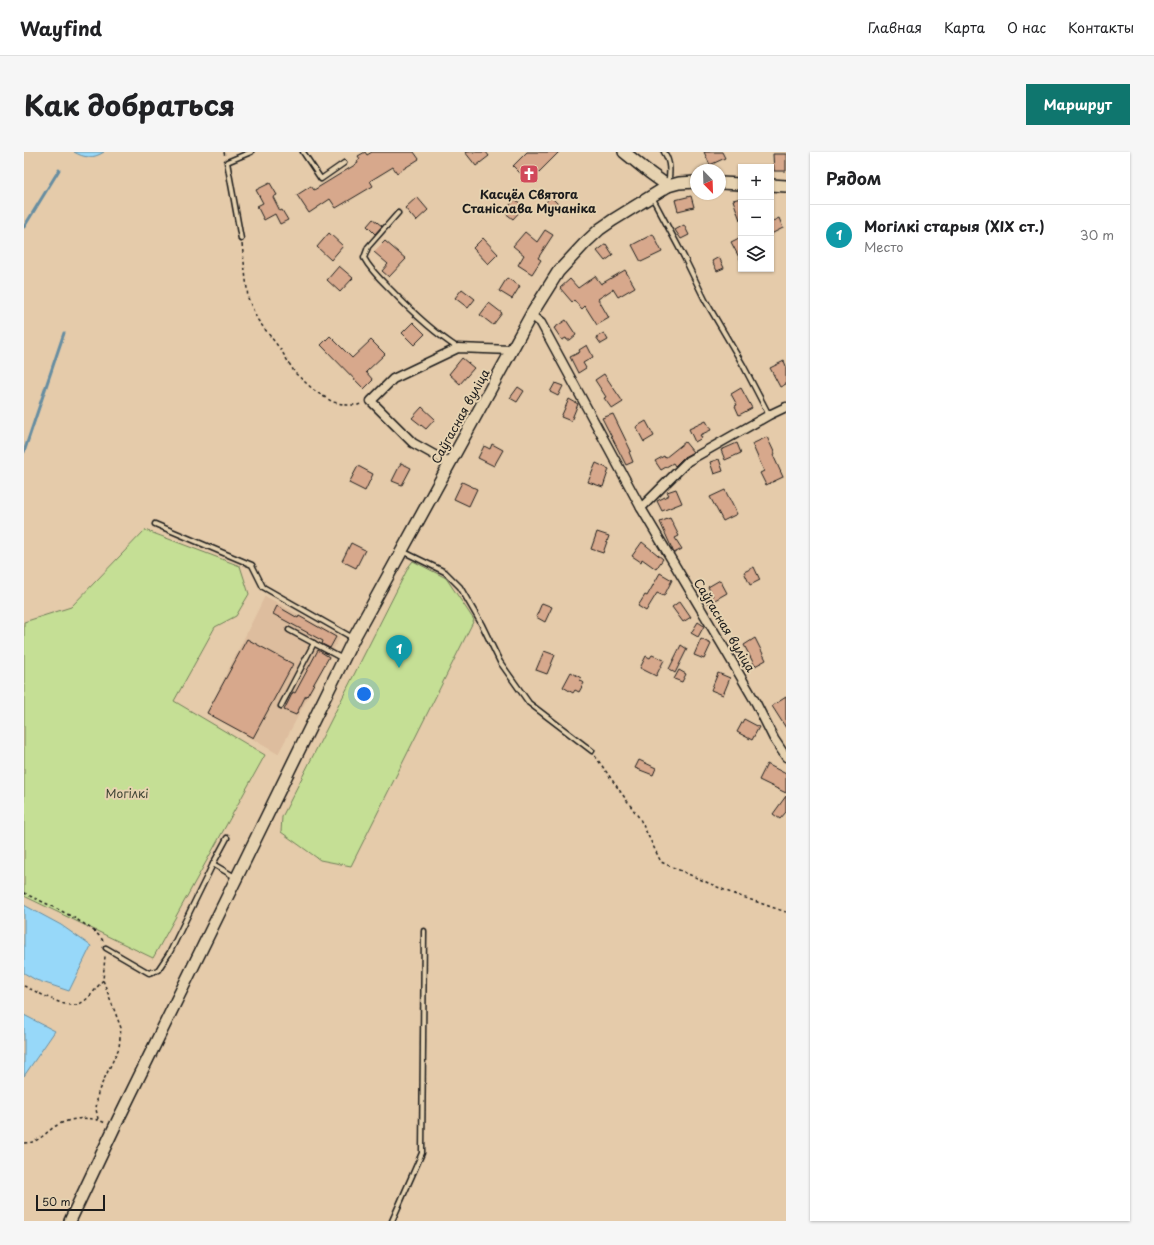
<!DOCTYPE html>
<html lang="ru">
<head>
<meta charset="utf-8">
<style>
	body { margin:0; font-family:"Playpen Sans",sans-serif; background:#f6f6f6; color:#202124 }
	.controls { position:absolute; right:12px; top:12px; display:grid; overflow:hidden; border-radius:0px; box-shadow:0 1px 3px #0004 }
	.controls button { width:36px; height:36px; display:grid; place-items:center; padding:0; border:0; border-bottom:1px solid #e0e0e0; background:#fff; color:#202124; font:20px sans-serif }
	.compass { position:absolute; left:666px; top:12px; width:36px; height:36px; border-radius:50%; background:#fff; box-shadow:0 1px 3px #0004; rotate:157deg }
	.scale { position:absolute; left:12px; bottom:10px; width:69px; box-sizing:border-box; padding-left:4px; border:2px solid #1c1c1c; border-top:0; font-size:11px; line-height:14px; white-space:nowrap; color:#1c1c1c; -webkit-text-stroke:3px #e6d2b0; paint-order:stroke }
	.you { position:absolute; left:340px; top:542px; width:14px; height:14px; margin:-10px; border:3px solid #fff; border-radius:50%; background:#1a73e8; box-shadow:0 0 0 6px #1a73e833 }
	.badge { display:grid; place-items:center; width:26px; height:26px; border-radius:50%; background:#0f766e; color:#fff; font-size:13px; font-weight:700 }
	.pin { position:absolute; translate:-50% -33px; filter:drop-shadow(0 1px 2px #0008) }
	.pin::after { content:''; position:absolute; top:21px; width:14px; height:12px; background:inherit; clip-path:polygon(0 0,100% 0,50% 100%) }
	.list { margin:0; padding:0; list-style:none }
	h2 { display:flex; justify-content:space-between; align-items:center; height:52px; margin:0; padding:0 16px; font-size:17px }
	h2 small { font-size:13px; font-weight:400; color:#757577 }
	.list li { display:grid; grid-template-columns:26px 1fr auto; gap:12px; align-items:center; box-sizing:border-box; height:60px; padding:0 16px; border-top:1px solid #e0e0e0 }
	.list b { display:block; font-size:15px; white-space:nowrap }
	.list p { margin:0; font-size:13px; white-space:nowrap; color:#757577 }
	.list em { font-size:13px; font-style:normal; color:#757577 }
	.icon { flex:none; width:22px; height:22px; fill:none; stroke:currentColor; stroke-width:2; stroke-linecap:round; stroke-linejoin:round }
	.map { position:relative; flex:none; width:762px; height:1069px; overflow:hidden; border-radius:0px }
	header { display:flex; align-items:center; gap:24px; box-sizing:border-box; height:56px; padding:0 20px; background:#fff; border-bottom:1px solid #e0e0e0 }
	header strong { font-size:19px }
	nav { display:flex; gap:22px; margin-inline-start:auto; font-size:14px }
	.intro { display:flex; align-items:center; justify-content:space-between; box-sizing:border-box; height:96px; padding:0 24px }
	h1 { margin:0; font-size:28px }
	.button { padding:10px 18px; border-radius:0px; background:#0f766e; color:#fff; font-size:14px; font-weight:700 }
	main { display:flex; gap:24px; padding:0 24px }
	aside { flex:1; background:#fff; border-radius:0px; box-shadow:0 1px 3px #0004 }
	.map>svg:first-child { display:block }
</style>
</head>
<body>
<header>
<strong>Wayfind</strong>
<nav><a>Главная</a><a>Карта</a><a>О нас</a><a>Контакты</a></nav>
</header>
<div class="intro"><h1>Как добраться</h1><a class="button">Маршрут</a></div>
<main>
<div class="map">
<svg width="762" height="1069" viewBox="0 0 762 1069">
	<rect width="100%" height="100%" fill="#e5cbaa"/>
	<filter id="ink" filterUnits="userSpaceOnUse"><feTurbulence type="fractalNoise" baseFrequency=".025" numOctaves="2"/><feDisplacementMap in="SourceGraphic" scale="8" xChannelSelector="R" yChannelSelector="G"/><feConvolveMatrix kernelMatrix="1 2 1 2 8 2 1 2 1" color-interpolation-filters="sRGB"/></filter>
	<g filter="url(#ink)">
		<path fill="#ddbd9e" d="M241,444L316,485L254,602L183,561Z"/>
		<g fill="#c5df95" stroke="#707e58">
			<path d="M121,378L216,414L225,442L212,464L191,475L150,549L241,603L129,806L0,744V470L47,455Z"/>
			<path d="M389,409L422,426L450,468L327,714L296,708L257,680L258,665L385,414Z"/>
		</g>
		<g fill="#97d8f9" stroke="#668da1">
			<path d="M50,0H80C69,7 60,6 50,0Z"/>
			<path d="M0,753L37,773L67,794L45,839L12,828L0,821Z"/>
			<path d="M0,863L31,879L0,924Z"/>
		</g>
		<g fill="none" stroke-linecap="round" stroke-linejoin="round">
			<g stroke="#668da1" stroke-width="3">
				<path d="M0,75L35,18"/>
				<path d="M0,300L40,181"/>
			</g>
		</g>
		<g fill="#d7a88c" stroke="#1c1c1c">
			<path d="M341,0L343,3L348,0H390L395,7L373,21L369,15L346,29L349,34L312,56L306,47L285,61L273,43L287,34L290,38L334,11L333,9L336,7L334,4Z"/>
			<path d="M441,0H462L465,4L452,14Z"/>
			<path d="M503,0H535L505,30L489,14Z"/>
			<path d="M680,0H698L701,6L686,13Z"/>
			<path d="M749,2H762V19H750Z"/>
			<path d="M246,31L253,43L249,45L256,59L258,58L264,68L256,72L251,62L240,68L233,54L239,51L232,38Z"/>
			<path d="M667,44L670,55L654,59L651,48Z"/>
			<path d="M393,45L404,58L392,69L381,56Z"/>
			<path d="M527,45L534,52L526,59L520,52Z"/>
			<path d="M717,46V68H716L709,48Z"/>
			<path d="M491,47L500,55L489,67L480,60Z"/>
			<path d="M755,66L759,76L747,82V70Z"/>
			<path d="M349,67L358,74L351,82L343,74Z"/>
			<path d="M660,73L665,83L657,87L651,78Z"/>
			<path d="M521,78L529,83L514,106L517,108L508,122L494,113L500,103L489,94L501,80L513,90Z"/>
			<path d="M305,81L319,94L307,108L293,95Z"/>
			<path d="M629,82L638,100L617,110L608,93Z"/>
			<path d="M717,85V109L707,90Z"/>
			<path d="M459,86L474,102L464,112L449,96Z"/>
			<path d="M361,89L382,107L365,125L358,119L364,112L350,100Z"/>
			<path d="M582,92L589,103L581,109L573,99Z"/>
			<path d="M695,105L700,116L693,119L688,109Z"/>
			<path d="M315,114L329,126L316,140L303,128Z"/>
			<path d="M601,118L611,135L594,145L589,137L574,147L585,166L573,173L561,154L558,157L550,148L548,150L536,136L546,127L554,136L571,124L577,132Z"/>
			<path d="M483,126L496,134L488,147L475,139Z"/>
			<path d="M438,137L451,147L444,156L431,146Z"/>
			<path d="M465,151L478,161L469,173L456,163Z"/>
			<path d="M542,168L552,183L546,188H543L542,186L538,188L530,176Z"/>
			<path d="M389,170L401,182L390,193L378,181Z"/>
			<path d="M580,181L584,188L577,192L572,185Z"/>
			<path d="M306,184L328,206L347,188L361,202L342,220L349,228L340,237L297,193Z"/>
			<path d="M563,193L569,205L559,211L562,216L554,221L546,205L556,200L555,198Z"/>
			<path d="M438,206L450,216L436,232L425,222Z"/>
			<path d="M760,209L762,214V232L756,235L746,216Z"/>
			<path d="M580,222L599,250L588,257L580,246L582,245L571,228Z"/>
			<path d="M531,231L539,234L534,244L526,240Z"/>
			<path d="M494,235L500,239L493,250L486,246Z"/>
			<path d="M717,236L728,256L715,263L711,254L713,253L707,242Z"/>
			<path d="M545,247L554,252L547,269L537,265Z"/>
			<path d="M398,255L411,267L402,277L388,266Z"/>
			<path d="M589,262L607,299L605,300L609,310L602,313L578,266Z"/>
			<path d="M622,269L630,284L620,290L612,275Z"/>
			<path d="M682,269L687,278L676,283L678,286L671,290L665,277Z"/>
			<path d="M743,285L751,302L749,303L759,325L742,333L736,321L740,319L728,292Z"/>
			<path d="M661,290L669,300L660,305L651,314L649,311L637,318L631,309L640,304L641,306Z"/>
			<path d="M713,291L717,301L701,308L697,298Z"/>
			<path d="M468,292L479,298L470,314L454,306L460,294L466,297Z"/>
			<path d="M695,307L699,319L690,322L686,310Z"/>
			<path d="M377,311L387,316L378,333L368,329Z"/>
			<path d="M572,311L585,317L579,335L564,330Z"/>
			<path d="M334,314L349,322L341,339L325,331Z"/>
			<path d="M438,330L453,337L445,354L430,347Z"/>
			<path d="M652,337L658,351L638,359L633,349L645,343L643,340Z"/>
			<path d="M701,338L713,362L699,369L686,345Z"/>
			<path d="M646,366L655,384L651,386L658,397L650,401L636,370Z"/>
			<path d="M573,380L585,384L579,401L567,397Z"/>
			<path d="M618,390L639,407L632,417L618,407L617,410L608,404Z"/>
			<path d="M327,391L341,398L332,416L318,409Z"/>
			<path d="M730,415L736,428L726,433L720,420Z"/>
			<path d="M636,421L648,428L640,444L633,441L622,459L614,454L621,443L623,444Z"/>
			<path d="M696,428L703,441L684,452L689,444L684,435Z"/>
			<path d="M656,449L667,465L659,470L648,455Z"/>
			<path d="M518,451L528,455L521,470L512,465Z"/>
			<path d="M253,454L274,466L275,464L312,485L306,496L298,492L299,489L249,462Z"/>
			<path d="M674,470L680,474L674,485L667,481Z"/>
			<path d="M731,486L742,508L731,514L720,493Z"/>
			<path d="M223,487L269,512L229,586L183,561Z"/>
			<path d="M677,487L687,492L680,507L670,503Z"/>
			<path d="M657,493L663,497L651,521L645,517Z"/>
			<path d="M294,498L305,505L283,544L282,543L272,563L260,558L269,540L271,541Z"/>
			<path d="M520,499L531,503L523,522L512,518Z"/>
			<path d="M628,503L640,508L632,524L616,516L622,504L626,506Z"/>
			<path d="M655,518L662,522L658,530L650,527Z"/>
			<path d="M547,520L557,526L556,528L560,531L555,540L551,538L549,541L539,535Z"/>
			<path d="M694,521L706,526L699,543L687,538Z"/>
			<path d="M762,545V576L748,554Z"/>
			<path d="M720,567L735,575L728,588L713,580Z"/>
			<path d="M615,608L632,616L629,623L611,616Z"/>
			<path d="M743,612L762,622V641L735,628Z"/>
			<path d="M762,644V660L756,667L749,662Z"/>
		</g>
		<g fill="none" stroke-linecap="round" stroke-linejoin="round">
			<g stroke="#1c1c1c" stroke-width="7">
				<g id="lane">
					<path d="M279,0L297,27L320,11"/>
					<path d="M640,0C647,10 646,21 644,32"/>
					<path d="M628,45L660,105L681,148L719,213L745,263"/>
					<path d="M374,61L344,95L340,106C347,119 358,129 368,139C388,160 409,180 434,196"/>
					<path d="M217,87L203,10L227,0"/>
					<path d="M131,372L228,413L239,435L329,486"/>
					<path d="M378,399L421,420L436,435L458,473L476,510L505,551L568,599"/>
					<path d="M265,478L319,507"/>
					<path d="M257,554L290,491"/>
					<path d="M203,686L189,712L211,725"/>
					<path d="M82,796L125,821L134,818L146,800L189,712"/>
					<path d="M368,1069L398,1001L400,779"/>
				</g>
			</g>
			<g stroke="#1c1c1c" stroke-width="11">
				<g id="street">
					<path d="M507,163L517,171L617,356L700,496L732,551L750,587L762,605"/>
					<path d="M425,311L389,291L347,249L369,227L434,196L487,198"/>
					<path d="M617,356L664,309L745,263L762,255"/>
				</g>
			</g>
			<g stroke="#1c1c1c" stroke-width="14">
				<g id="secondary">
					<path d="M600,0L626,21L644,34"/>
					<path d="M696,31L717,32"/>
					<path d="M747,33L762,34"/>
					<path d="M46,1069L90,976L330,486L507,163L534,120L561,91L576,77L589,68L644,34L655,31L672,30"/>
				</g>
			</g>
			<g stroke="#1c1c1c" stroke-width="1.5" stroke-dasharray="3 3" stroke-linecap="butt">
				<path d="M200,0L201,5"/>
				<path d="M218,92L224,146L233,167L257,198L271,221L292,240L309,250L323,253H334L339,251"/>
				<path d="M571,604L616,667L637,710L707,741L762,760"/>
				<path d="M0,741C18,750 73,773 80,791"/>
				<path d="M0,834C12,839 43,858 55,852C65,848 72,836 79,828"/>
				<path d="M74,967L72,957L74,940L95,896L97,876L79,828L81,804"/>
				<path d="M0,991C14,991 19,983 30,975C44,966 67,963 81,971"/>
			</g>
			<use href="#lane" stroke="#e6d2b0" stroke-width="4"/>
			<use href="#street" stroke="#e6d2b0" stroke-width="8"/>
			<use href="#secondary" stroke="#e6d2b0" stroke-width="11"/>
		</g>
	</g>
	<defs>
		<g id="church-square" transform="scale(1)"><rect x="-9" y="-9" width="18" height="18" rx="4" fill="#d1495b" stroke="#e6d2b0"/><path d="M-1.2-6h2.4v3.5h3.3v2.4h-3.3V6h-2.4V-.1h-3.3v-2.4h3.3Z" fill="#fff"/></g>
	</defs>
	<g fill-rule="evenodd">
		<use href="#church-square" x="505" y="22"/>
	</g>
	<g text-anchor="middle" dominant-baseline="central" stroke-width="4" stroke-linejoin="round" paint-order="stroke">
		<g font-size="12" font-weight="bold" fill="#1c1c1c" stroke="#e6d2b0">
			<text x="505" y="42">Касцёл Святога<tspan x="505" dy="14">Станіслава Мучаніка</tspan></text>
		</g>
		<g font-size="12" fill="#1c1c1c" stroke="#e6d2b0">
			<text transform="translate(436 264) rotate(-61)">Саўгасная вуліца</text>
			<text transform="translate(701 473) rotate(59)">Саўгасная вуліца</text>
		</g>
		<g font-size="12" fill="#3e4334" stroke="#e6d2b0">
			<text x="103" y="641">Могілкі</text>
		</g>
	</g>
</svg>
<div class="controls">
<button>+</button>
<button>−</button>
<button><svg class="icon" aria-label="layers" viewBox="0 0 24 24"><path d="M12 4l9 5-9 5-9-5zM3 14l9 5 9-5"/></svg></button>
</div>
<svg class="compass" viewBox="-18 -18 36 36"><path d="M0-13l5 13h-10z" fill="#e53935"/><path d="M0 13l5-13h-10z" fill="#757577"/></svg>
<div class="scale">50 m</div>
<div class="you"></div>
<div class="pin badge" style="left:375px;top:516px;background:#0f9aa8">1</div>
</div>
<aside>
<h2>Рядом<small></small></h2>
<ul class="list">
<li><span class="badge" style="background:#0f9aa8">1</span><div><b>Могілкі старыя (XIX ст.)</b><p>Место</p></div><em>30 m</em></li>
</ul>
</aside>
</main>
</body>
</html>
